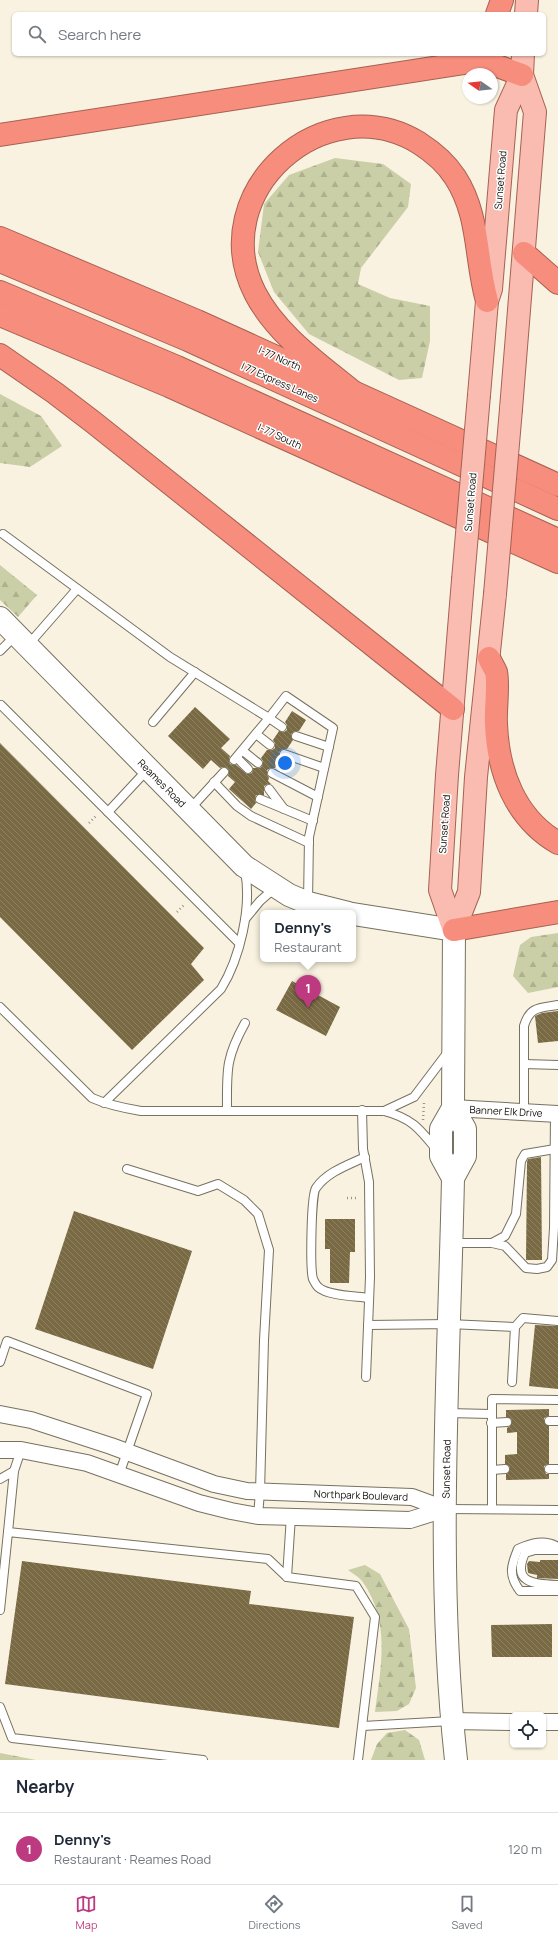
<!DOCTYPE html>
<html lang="en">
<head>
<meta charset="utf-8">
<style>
	body { margin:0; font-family:Manrope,sans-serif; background:#f2f2f3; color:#1f2937 }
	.controls { position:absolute; right:12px; bottom:12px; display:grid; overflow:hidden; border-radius:6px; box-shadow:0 1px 3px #0004 }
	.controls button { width:36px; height:36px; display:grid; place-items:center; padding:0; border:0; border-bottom:1px solid #e0e1e3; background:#fff; color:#1f2937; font:20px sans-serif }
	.compass { position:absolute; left:462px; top:68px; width:36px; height:36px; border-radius:50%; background:#fff; box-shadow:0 1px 3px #0004; rotate:284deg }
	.you { position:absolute; left:285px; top:763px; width:14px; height:14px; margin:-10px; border:3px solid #fff; border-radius:50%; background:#1a73e8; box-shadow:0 0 0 6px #1a73e833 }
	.badge { display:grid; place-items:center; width:26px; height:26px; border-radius:50%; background:#bd3a81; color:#fff; font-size:13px; font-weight:700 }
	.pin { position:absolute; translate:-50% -33px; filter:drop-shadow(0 1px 2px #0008) }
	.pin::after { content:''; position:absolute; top:21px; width:14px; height:12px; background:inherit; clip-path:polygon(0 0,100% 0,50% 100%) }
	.popup { position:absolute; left:260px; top:910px; width:96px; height:52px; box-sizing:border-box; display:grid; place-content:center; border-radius:6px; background:#fff; filter:drop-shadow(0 1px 3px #0005); font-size:13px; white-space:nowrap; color:#747a83 }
	.popup b { font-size:15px; color:#1f2937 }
	.popup::after { content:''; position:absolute; left:50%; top:100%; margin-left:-8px; border:8px solid transparent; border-top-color:#fff }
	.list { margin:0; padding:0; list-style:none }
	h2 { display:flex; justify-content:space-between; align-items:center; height:52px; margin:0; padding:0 16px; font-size:17px }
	h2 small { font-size:13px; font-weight:400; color:#747a83 }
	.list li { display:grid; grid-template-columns:26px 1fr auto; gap:12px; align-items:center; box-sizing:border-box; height:72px; padding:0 16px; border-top:1px solid #e0e1e3 }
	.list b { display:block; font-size:15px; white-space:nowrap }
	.list p { margin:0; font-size:13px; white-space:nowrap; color:#747a83 }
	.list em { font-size:13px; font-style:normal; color:#747a83 }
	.icon { flex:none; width:22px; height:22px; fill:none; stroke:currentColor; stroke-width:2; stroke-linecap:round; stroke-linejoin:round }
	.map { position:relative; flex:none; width:558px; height:1760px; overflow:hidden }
	.search { position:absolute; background:#fff; box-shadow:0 1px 3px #0004; left:12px; right:12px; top:12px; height:44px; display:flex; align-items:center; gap:10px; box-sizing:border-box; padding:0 14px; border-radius:6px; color:#747a83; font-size:15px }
	.sheet { height:124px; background:#fff }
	nav { display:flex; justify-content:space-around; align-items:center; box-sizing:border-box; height:56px; border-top:1px solid #e0e1e3; background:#fff; font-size:11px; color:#747a83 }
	nav a { display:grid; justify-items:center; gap:2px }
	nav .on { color:#bd3a81 }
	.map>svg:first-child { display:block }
</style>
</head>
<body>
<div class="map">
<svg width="558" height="1760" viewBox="0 0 558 1760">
	<defs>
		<pattern id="forest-firs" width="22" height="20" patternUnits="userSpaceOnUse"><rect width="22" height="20" fill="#cbcfa7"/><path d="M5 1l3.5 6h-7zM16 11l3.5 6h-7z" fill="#adb18e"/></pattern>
		<pattern id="building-back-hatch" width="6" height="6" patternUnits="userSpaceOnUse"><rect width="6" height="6" fill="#796a43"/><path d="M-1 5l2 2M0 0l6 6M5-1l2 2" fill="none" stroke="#8c8165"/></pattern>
	</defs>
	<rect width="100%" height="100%" fill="#f9f2e0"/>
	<g fill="url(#forest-firs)">
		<path d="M335,158L383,164L411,184L408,207L361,268L358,284L390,298L430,306V341L422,378L399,380L309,334L274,292L258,252L264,204L289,175Z"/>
		<path d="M0,394L41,416L62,446L30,467L0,463Z"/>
		<path d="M0,565L37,595L18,617L0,600Z"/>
		<path d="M558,933V987L528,993L513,976L520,945L531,937Z"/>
		<path d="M365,1565L380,1574L409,1629L416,1688L409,1704L397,1711L375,1712C381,1667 391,1621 362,1581C359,1577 352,1573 348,1570Z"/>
		<path d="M405,1730L419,1740L425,1760H371L377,1744L387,1733Z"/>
		<path d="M0,1753L36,1760H0Z"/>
	</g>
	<g fill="url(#building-back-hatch)">
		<path d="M195,707L230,739L221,748L230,756L229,759L230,764L236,765L247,774L252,773L253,768H260L262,766L263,761L261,758L267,750H272L275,748V743L273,740L279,731L284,732L287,730V725L285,722L292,711L306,720L299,731H295L291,734L293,740L287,749H283L279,752V755L281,759L275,768H271L267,770V774L269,778L268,781L271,784H268L264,786V795H256L255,799L256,803L251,809L229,789L235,782L228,776L229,771L227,768L223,767L220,768L211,760L203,769L168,736Z"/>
		<path d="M0,743L204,948L191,964L204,980L132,1050L0,917Z"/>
		<path d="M292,981L340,1007L326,1036L276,1010Z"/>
		<path d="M558,1011V1041L538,1043L535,1016L542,1013Z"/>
		<path d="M541,1157L542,1260H526L527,1162L528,1159Z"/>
		<path d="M74,1211L192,1251L153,1369L35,1329Z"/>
		<path d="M325,1219H355V1252H350L349,1283H330V1249H325Z"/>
		<path d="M535,1325L558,1326V1389L529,1386Z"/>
		<path d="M549,1409V1416L544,1418V1421L549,1426V1464L544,1466V1469L546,1474H549V1479L506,1480V1474L510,1469L509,1466L505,1464V1455L517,1454V1432L507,1433V1428L510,1426L512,1422L511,1419L506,1417V1410Z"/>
		<path d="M540,1560H558V1579L537,1578V1575L528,1573L527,1564L529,1561L540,1562Z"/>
		<path d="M22,1561L251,1591L249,1604L354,1617L339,1728L5,1684Z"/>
		<path d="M552,1624V1657H492L491,1625Z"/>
	</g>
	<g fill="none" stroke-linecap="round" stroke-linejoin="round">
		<g stroke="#777161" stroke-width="10">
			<g id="service">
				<path d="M3,534L170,657L269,718L234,760"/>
				<path d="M28,645L77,589"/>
				<path d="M0,651L16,635"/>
				<path d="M1,705L239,943"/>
				<path d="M153,722L195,672"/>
				<path d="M282,727L269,718L286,696L333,728L309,837L308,902"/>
				<path d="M256,734L270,745"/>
				<path d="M296,736L329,747"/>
				<path d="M243,751L258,763"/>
				<path d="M284,754L324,768"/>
				<path d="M237,758L248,769"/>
				<path d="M272,773L318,797"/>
				<path d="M214,782L237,806L251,816L309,843"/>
				<path d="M269,789L284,809"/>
				<path d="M260,799L313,821"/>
				<path d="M190,809L224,772"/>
				<path d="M108,812L148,769"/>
				<path d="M246,918L260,901L276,887"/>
				<path d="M0,1007L92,1098C108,1105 123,1108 141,1111H384C411,1118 419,1128 436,1149"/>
				<path d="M524,1064L558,1065"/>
				<path d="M104,1103L221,989C240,958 252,907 245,871"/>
				<path d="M362,1110L363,1149L369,1182L370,1277L366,1377"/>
				<path d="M227,1111C227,1071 225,1059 245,1023"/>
				<path d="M384,1111L414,1097L448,1052"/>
				<path d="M524,1112V1026C530,1006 540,1008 558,1005"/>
				<path d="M365,1157C348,1165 327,1172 316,1188C311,1194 310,1269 313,1279C314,1281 317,1286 318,1287C328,1296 356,1296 369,1298"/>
				<path d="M127,1169L198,1191L218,1184L244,1200L258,1214L269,1250L264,1340L260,1492L258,1516"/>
				<path d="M452,1243H492L505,1246L526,1268L537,1269L547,1267L552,1260L554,1228L555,1114"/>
				<path d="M492,1243L505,1236L516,1214L521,1161L525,1154L555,1149"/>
				<path d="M368,1325L449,1324L515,1327L512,1382"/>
				<path d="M515,1327L523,1318L558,1321"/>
				<path d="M0,1362L7,1341L147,1394L119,1475"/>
				<path d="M448,1413L491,1414"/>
				<path d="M549,1421H558"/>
				<path d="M491,1423L507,1422"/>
				<path d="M549,1469H558"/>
				<path d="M492,1470L505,1469"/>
				<path d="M0,1479L14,1471"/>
				<path d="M446,1509L558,1510"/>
				<path d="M492,1509V1399L558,1400"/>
				<path d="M8,1532L14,1471L21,1450"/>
				<path d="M558,1547C545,1539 531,1543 518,1549C511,1566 508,1575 520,1591H558"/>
				<path d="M558,1550H535L525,1553C511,1584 535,1584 558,1585"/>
				<path d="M287,1577L291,1516"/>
				<path d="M0,1610L8,1532L268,1559L287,1577L356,1586L375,1617L358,1760"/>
				<path d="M0,1707L12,1738L203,1760"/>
				<path d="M363,1726L451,1721"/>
			</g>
		</g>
		<g stroke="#777161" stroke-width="18">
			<g id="minor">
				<path d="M453,1108L558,1114"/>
				<path d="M0,1414L31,1420L111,1446L214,1484L247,1491L412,1497L445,1509"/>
				<path d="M0,1450H21L87,1463L199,1503L231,1511L258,1516L410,1520L445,1509"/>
				<path d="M451,1721L513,1722"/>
				<path d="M543,1722H558"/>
			</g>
		</g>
		<g stroke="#777161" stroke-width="24">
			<g id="secondary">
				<path d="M0,618L244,866L289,895L308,903L348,913"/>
				<path d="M353,914L454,930L453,1108L441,1129V1156L453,1178"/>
				<path d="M453,1108L465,1129V1156L453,1178C449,1372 435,1567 456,1760"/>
			</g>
		</g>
		<g stroke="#a66153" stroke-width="24">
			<g id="primary">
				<path d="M526,14L527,0"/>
				<path d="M479,395L487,301L491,289L506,110L522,75L523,54"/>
				<path d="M511,409L535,112L522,75"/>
				<path d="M454,930L440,890L447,775L463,580"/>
				<path d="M454,930L469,892L476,777L495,594"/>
			</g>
		</g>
		<g stroke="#a66153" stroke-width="24">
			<g id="motorway">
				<path d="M497,14L502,0"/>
				<path d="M0,135L471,62L492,64L522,75"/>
				<path d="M0,238L197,321L558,485"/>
				<path d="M524,253L558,283"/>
				<path d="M0,261L188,340L558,509"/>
				<path d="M0,292L177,367L558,540"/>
				<path d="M0,315L169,386L558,562"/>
				<path d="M0,355L55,393L93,422L453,709"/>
				<path d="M352,391C318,363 276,334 255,293C204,192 324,85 419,143C433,152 446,163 455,177C480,215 475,259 487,301"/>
				<path d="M489,658C491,663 494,667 496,672C499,684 495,710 496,724C498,772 515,818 558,843"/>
				<path d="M454,930L558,912"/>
			</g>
		</g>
		<g stroke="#9c978a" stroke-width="2.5" stroke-dasharray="1 3" stroke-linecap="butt">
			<path d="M89,823L97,815"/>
			<path d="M177,912L185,904"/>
			<path d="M423,1120L424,1103"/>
			<path d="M347,1198H359"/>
		</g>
		<use href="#service" stroke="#fff" stroke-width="8"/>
		<use href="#minor" stroke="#fff" stroke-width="16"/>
		<use href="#secondary" stroke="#fff" stroke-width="22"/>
		<use href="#primary" stroke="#fabbb0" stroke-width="22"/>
		<use href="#motorway" stroke="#f78d7c" stroke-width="22"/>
		<g stroke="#a66153" stroke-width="24" stroke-linecap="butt">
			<g id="primary-bridge">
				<path d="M463,580L479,395"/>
				<path d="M495,594L511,409"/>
			</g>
		</g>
		<use href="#primary-bridge" stroke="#fabbb0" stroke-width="22"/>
	</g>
	<g text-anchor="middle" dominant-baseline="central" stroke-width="3" stroke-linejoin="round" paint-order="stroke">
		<g font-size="10" fill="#100e08" stroke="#fff">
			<text transform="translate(500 180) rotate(-85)">Sunset Road</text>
			<text transform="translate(280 358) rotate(24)">I-77 North</text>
			<text transform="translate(280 382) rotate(24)">I 77 Express Lanes</text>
			<text transform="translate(280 436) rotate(25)">I-77 South</text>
			<text transform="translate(470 502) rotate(-85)">Sunset Road</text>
			<text transform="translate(162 783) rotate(45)">Reames Road</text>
			<text transform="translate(444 824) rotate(-86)">Sunset Road</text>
			<text transform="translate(506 1111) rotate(3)">Banner Elk Drive</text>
			<text transform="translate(446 1469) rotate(-89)">Sunset Road</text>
			<text transform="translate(361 1495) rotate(2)">Northpark Boulevard</text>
		</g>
	</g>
</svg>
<div class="controls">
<button><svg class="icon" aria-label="locate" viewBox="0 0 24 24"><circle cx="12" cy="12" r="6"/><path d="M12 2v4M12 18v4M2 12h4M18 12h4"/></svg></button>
</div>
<svg class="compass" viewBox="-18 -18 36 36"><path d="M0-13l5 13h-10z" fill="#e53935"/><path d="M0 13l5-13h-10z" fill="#747a83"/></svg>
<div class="you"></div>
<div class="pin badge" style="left:308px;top:1008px">1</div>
<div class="popup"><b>Denny's</b>Restaurant</div>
<div class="search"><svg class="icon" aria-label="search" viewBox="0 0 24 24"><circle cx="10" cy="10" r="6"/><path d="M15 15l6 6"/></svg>Search here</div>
</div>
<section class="sheet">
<h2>Nearby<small></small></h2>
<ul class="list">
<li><span class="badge">1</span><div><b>Denny's</b><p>Restaurant · Reames Road</p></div><em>120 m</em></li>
</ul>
</section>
<nav>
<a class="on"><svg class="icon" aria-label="map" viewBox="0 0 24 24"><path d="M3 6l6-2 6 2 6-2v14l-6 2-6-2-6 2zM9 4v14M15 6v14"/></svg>Map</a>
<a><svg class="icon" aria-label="directions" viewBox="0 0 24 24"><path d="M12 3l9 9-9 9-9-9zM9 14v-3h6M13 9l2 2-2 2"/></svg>Directions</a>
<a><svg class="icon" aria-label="saved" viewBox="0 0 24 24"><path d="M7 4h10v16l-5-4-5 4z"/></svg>Saved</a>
</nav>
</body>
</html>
